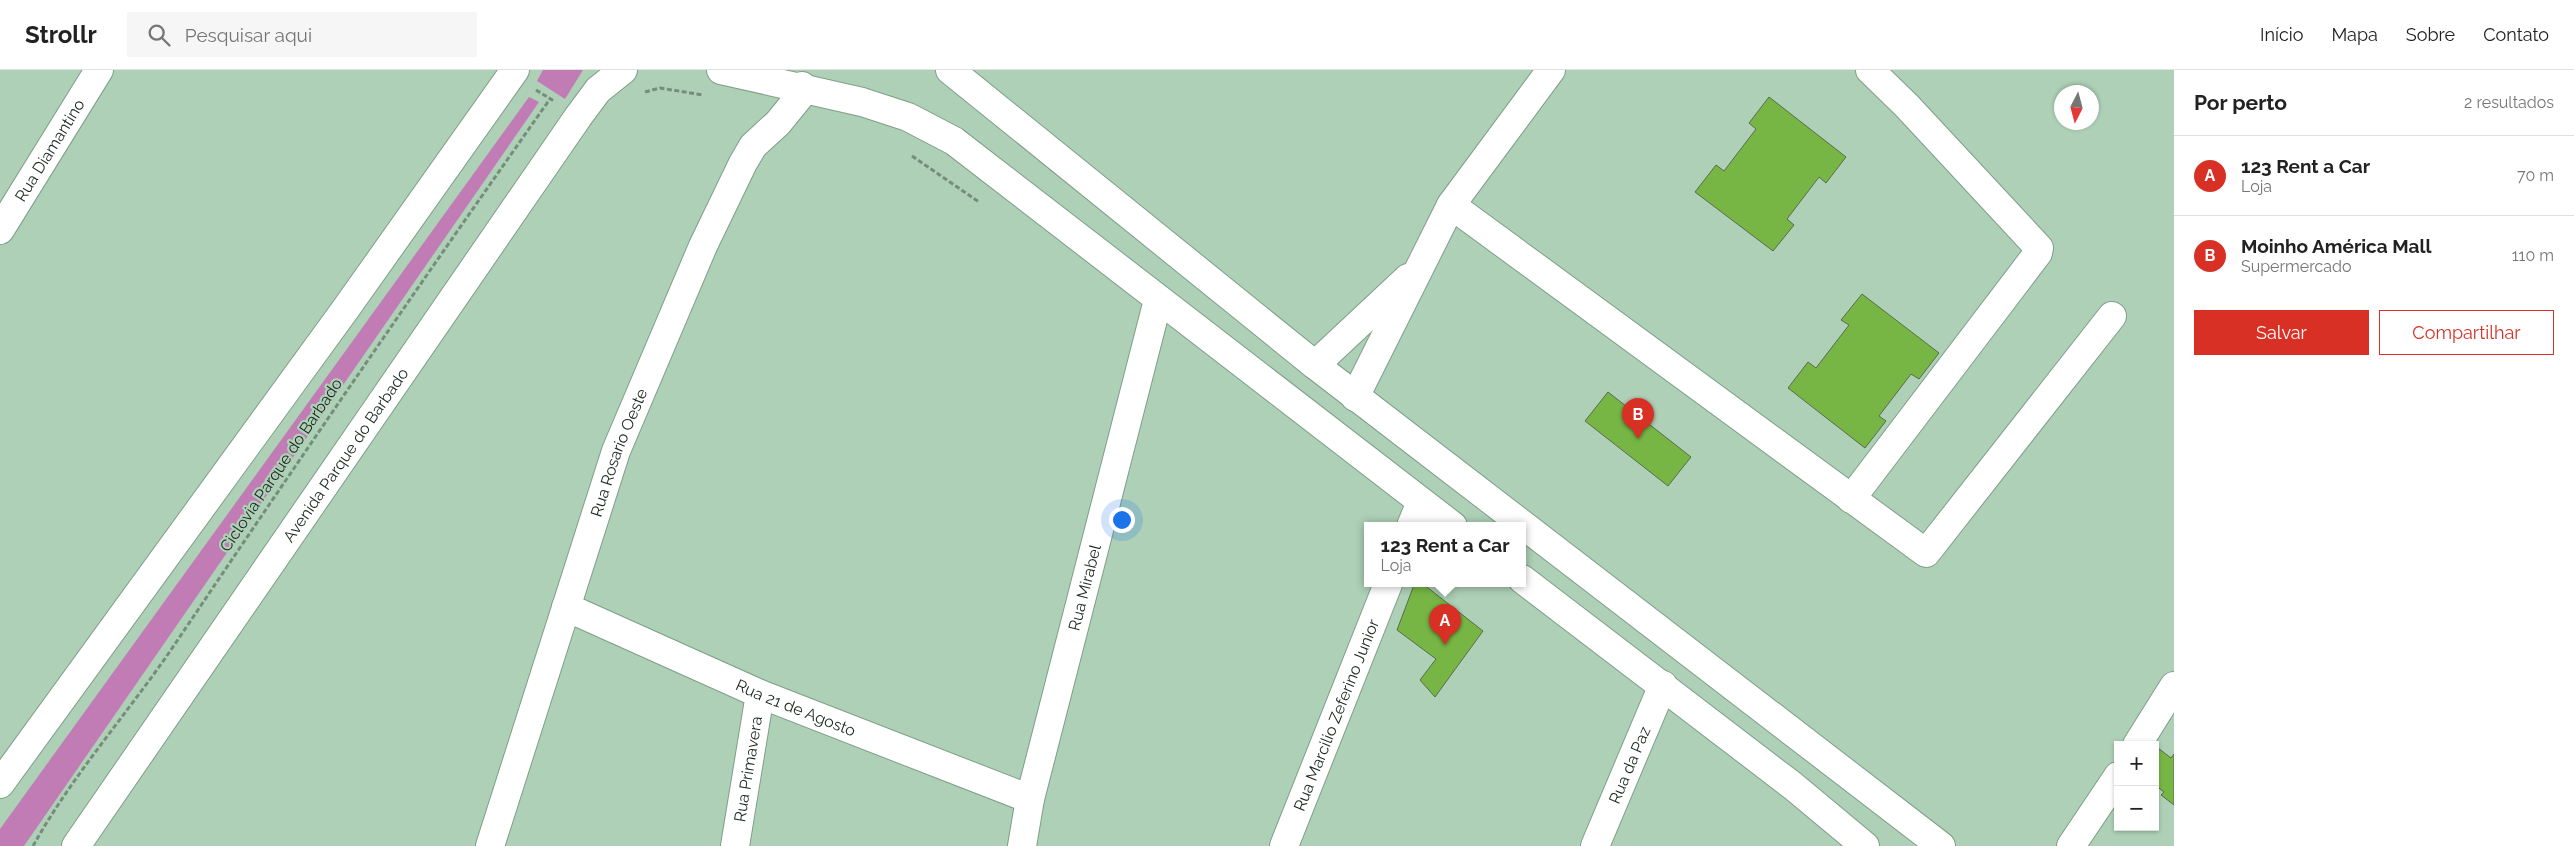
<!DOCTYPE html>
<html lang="pt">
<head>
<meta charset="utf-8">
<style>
	body { margin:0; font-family:Raleway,sans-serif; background:#f6f6f6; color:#222 }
	.controls { position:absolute; right:15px; bottom:15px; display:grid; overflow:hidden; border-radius:0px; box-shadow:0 1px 4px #0004 }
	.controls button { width:45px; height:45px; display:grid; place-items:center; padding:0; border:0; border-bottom:1px solid #e0e0e0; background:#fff; color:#222; font:25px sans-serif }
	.compass { position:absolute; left:2054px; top:15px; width:45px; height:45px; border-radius:50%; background:#fff; box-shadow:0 1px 4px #0004; rotate:186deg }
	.you { position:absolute; left:1121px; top:449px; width:18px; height:18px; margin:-12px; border:4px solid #fff; border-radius:50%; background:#1a73e8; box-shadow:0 0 0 8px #1a73e833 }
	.badge { display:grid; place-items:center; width:32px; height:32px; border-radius:50%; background:#d93025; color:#fff; font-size:16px; font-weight:700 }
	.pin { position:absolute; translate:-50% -41px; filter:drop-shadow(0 1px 2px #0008) }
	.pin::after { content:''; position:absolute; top:26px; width:18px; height:15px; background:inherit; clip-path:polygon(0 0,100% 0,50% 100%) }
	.popup { position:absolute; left:1364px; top:452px; width:162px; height:65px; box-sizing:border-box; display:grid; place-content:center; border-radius:0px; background:#fff; filter:drop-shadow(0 1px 4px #0005); font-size:16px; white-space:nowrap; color:#767676 }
	.popup b { font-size:19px; color:#222 }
	.popup::after { content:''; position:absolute; left:50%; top:100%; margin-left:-10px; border:10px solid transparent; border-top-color:#fff }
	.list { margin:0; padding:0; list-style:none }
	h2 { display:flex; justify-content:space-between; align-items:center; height:65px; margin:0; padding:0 20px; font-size:21px }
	h2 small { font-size:16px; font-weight:400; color:#767676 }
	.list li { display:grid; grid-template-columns:32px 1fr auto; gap:15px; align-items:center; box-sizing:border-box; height:80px; padding:0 20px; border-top:1px solid #e0e0e0 }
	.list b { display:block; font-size:19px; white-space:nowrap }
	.list p { margin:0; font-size:16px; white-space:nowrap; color:#767676 }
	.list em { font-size:16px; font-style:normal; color:#767676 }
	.actions { display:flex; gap:10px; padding:15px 20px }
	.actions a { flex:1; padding:11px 0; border:1px solid #d93025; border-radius:0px; text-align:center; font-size:18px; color:#d93025 }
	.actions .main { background:#d93025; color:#fff }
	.icon { flex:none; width:28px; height:28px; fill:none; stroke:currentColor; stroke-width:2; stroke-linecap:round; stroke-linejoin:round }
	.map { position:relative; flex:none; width:2174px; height:776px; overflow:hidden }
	header { display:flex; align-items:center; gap:30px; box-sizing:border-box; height:70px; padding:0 25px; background:#fff; border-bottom:1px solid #e0e0e0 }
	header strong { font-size:24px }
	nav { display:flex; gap:28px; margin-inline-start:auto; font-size:18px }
	.search { width:350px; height:45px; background:#f6f6f6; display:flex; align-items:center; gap:12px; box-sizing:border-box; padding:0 18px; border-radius:0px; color:#767676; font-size:19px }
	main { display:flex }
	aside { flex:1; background:#fff }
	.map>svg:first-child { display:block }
</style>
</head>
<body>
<header>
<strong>Strollr</strong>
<div class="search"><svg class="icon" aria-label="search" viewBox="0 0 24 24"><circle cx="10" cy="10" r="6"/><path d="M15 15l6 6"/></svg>Pesquisar aqui</div>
<nav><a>Início</a><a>Mapa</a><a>Sobre</a><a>Contato</a></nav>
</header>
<main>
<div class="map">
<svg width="2174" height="776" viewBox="0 0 2174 776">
	<rect width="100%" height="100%" fill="#aed0b7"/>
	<g fill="#c17bb5">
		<path d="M543,0H583L565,29L537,11Z"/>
		<path d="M529,27L539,32L24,776H0V759Z"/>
	</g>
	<g fill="#77b645" stroke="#596b4d">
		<path d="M1769,27L1846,87L1826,113L1819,107L1787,149L1794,155L1773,181L1695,122L1716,95L1724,101L1756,59L1749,53Z"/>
		<path d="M1862,224L1939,283L1919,309L1911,304L1879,346L1886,351L1865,378L1788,318L1808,292L1816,298L1849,255L1841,250Z"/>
		<path d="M1608,322L1691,387L1668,416L1585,351Z"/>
		<path d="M1423,514L1483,561L1435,627L1420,610L1436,589L1397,560L1414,515Z"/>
		<path d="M2158,678L2171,688L2174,684V735L2161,725L2164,722L2155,715V681Z"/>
	</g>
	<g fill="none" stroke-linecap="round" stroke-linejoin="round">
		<g stroke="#7e9f87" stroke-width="30">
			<g id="minor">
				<path d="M1451,135L1551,0"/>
				<path id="s1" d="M0,160L99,0"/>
				<path d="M1315,295L1408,208"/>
				<path d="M1355,327L1451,135L1926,483L2112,246"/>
				<path d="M1851,429L2038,183L2039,178L1907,36L1870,0"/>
				<path d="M1411,456L1421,432"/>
				<path id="s2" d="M566,537L760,624L1030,729"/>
				<path d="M2137,675L2174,616"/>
				<path id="s3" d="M490,776L616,381L703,176L743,93L753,76L778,53L800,26L802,16"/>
				<path id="s4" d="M735,776L760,624"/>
				<path id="s5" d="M1022,776L1030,729L1158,230"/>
				<path id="s6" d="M1284,776L1388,514"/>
				<path id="s7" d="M1595,776L1663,615"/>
				<path d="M2071,776L2118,706"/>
			</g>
		</g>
		<g stroke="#7e9f87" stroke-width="30">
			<g id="major">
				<path d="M721,0L862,32L908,47L954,71L1453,456"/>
				<path d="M950,0L1315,295L1941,776"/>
				<path d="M1522,509L1793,716L1865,776"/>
				<path d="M0,714L347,237L515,0"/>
				<path id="s8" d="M76,776L578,47L598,20L623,0"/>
			</g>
		</g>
		<g stroke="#758e7c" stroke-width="3" stroke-dasharray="5 2.5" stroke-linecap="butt">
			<path d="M536,20L554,31"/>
			<path d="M645,22L660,18L703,25"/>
			<path d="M912,86L979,132"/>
			<path d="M33,776C73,704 129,642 175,574C298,391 423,209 550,29"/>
		</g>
		<use href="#minor" stroke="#fff" stroke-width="28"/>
		<use href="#major" stroke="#fff" stroke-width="28"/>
	</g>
	<g text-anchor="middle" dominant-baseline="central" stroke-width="4.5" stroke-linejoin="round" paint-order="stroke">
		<g font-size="16" fill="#1b281f" stroke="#aed0b7">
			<text stroke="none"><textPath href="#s1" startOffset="94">Rua Diamantino</textPath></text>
			<text stroke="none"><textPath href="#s3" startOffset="414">Rua Rosario Oeste</textPath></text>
			<text stroke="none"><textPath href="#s8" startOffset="475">Avenida Parque do Barbado</textPath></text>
			<text transform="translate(281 395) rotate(-56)">Ciclovia Parque do Barbado</text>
			<text stroke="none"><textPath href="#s5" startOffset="266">Rua Mirabel</textPath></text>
			<text stroke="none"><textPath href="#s2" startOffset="251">Rua 21 de Agosto</textPath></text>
			<text stroke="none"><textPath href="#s6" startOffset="141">Rua Marcilio Zeferino Junior</textPath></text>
			<text stroke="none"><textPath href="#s7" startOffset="88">Rua da Paz</textPath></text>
			<text stroke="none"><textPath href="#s4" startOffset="78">Rua Primavera</textPath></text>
		</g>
	</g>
</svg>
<div class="controls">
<button>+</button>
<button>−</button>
</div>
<svg class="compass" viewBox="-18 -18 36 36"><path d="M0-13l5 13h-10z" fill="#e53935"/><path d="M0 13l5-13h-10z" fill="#767676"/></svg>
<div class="you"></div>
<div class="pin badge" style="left:1445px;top:575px">A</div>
<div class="popup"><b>123 Rent a Car</b>Loja</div>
<div class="pin badge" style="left:1638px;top:369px">B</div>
</div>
<aside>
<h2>Por perto<small>2 resultados</small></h2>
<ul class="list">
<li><span class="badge">A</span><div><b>123 Rent a Car</b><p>Loja</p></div><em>70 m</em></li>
<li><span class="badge">B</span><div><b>Moinho América Mall</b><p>Supermercado</p></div><em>110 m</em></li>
</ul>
<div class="actions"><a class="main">Salvar</a><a>Compartilhar</a></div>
</aside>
</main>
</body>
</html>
